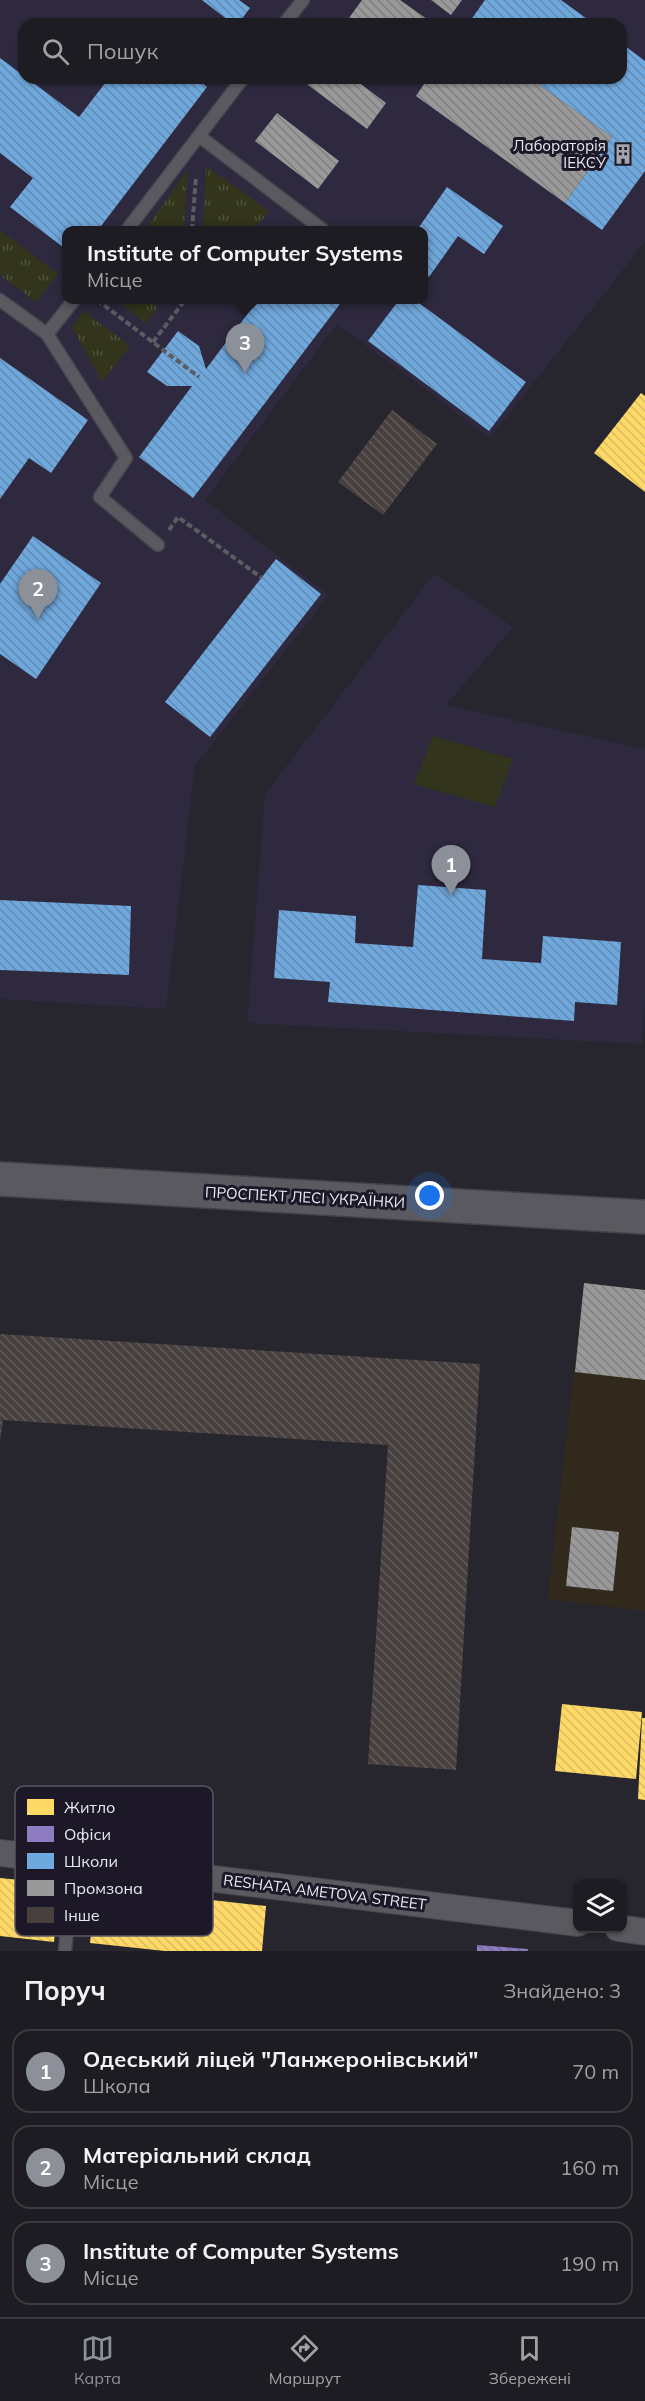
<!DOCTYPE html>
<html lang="uk">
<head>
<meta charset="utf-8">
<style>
	body { margin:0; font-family:Mulish,sans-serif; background:#2a292f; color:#f1f3f6 }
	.controls { position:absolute; right:18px; bottom:18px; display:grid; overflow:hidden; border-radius:12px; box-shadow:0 2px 4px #0004 }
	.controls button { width:54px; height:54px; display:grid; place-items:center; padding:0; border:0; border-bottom:2px solid #3b3a40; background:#1d1c22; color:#f1f3f6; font:30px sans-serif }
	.you { position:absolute; left:430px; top:1196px; width:21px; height:21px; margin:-15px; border:4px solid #fff; border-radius:50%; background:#1a73e8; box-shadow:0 0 0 9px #1a73e833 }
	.badge { display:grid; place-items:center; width:39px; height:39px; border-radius:50%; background:#8c9099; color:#fff; font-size:20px; font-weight:700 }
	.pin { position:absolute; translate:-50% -50px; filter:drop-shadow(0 2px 3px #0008) }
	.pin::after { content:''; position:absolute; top:32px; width:21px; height:18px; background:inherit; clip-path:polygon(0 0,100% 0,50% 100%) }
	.popup { position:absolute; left:62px; top:226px; width:366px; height:78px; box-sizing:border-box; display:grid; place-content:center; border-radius:12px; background:#1d1c22; filter:drop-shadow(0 2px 4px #0005); font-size:20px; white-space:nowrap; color:#a0a1a5 }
	.popup b { font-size:22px; color:#f1f3f6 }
	.popup::after { content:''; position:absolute; left:50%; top:100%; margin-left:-12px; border:12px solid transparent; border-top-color:#1d1c22 }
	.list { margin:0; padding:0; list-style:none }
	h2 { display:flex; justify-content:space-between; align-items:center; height:78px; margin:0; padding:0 24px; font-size:26px }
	h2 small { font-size:20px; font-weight:400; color:#a0a1a5 }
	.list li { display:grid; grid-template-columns:39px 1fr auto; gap:18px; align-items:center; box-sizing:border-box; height:84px; margin:0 12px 12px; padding:0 12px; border:2px solid #3b3a40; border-radius:18px }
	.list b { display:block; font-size:22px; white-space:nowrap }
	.list p { margin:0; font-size:20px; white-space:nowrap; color:#a0a1a5 }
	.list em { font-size:20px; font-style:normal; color:#a0a1a5 }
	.icon { flex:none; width:33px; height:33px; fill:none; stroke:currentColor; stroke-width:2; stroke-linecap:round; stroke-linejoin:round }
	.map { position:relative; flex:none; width:645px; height:1951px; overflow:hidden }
	.search { position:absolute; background:#1d1c22; box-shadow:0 2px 4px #0004; left:18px; right:18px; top:18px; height:66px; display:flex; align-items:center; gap:15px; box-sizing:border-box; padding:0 21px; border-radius:18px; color:#a0a1a5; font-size:22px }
	.sheet { height:366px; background:#1d1c22 }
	nav { display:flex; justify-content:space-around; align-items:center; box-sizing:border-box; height:84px; border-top:2px solid #3b3a40; background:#1d1c22; font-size:16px; color:#a0a1a5 }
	nav a { display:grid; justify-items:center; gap:3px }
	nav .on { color:#8c9099 }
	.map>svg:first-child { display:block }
</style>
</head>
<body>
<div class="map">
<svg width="645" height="1951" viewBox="0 0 645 1951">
	<defs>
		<pattern id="grass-tufts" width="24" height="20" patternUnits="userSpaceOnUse" patternTransform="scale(1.5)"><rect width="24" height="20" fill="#32351b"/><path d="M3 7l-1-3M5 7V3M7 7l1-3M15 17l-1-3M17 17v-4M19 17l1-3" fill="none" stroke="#50523d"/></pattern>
		<pattern id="homes-back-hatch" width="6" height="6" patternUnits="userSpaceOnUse" patternTransform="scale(1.5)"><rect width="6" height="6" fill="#ffd966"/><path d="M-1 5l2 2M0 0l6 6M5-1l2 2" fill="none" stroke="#dabb60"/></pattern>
		<pattern id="offices-back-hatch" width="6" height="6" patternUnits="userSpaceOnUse" patternTransform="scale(1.5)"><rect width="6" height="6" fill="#8e7cc3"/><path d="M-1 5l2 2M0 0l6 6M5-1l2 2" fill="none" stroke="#756998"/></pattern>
		<pattern id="schools-back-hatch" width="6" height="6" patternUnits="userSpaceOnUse" patternTransform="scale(1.5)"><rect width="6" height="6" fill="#6fa8dc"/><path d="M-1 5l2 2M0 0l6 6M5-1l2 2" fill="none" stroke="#638ab0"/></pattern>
		<pattern id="industry-back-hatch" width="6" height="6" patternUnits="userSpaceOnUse" patternTransform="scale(1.5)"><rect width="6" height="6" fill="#999"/><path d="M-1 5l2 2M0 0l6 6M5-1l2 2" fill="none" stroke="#808081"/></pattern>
		<pattern id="building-back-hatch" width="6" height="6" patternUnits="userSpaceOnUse" patternTransform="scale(1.5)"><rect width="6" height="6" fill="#47403f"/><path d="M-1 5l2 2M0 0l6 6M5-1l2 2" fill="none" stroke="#625c5b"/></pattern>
	</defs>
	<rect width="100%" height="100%" fill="#27262e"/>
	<g fill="#2e293e" fill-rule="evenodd">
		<path d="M0,0H645V242L490,438L337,324L205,500L329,595L195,766L166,1009L0,999ZM24,24H621V78H24ZM67,230H424V300H67Z"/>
		<path d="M434,574L513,627L446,705L645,749V996L642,1044L247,1023L265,794Z"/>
	</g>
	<path fill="#32291d" d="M584,1283L645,1290V1611L548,1599Z"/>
	<g fill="url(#grass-tufts)">
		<path d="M206,166L269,211L254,230H203Z"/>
		<path d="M188,169L184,230H145Z"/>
		<path d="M0,230L58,274L36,302L0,275Z"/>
		<path d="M116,300H154L157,309L146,323Z"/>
		<path d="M84,311L130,346L102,382L72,327Z"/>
	</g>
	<path fill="#32351b" d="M433,736L513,759L495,807L414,784Z"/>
	<g fill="url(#homes-back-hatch)">
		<path d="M641,393L645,396V492L594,453Z"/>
		<path d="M562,1704L642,1712L636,1779L555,1771Z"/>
		<path d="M642,1718H645V1800L638,1799Z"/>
		<path d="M0,1878L60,1884L54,1942L0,1936Z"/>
		<path d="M96,1887L266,1906L262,1951H165L90,1943Z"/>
	</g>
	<path fill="url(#offices-back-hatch)" d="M477,1945L528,1949V1951H477Z"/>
	<g fill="url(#schools-back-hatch)">
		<path d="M202,0H239L250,8L238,24H233Z"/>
		<path d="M485,0H561L594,24H468Z"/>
		<path d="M621,43L645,61V171L602,230L565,203L612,137L530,78H621Z"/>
		<path d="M0,58L79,117L109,78H196L207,87L98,230H67V250L10,207L33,178L0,153Z"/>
		<path d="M447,187L503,226L484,254L458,236L429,277L424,273V230H417Z"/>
		<path d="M258,300H343L193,498L139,457L192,386H167L147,372L178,331L199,346L206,369Z"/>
		<path d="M399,300H415L526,382L489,431L368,341Z"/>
		<path d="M0,358L88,420L51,473L29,458L0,499Z"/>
		<path d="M33,536L101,583L36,679L0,654V584Z"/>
		<path d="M276,559L321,594L210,737L165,702Z"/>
		<path d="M418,885L486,890L482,959L541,963L543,936L621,942L617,1005L575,1002L574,1021L328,1002L330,982L274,978L279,910L356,916L355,943L413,947Z"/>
		<path d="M0,900L131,906L129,975L0,970Z"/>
	</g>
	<g fill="url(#industry-back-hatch)">
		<path d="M362,0H400L434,24H358L349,18Z"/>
		<path d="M431,0H462L451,15Z"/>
		<path d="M313,78H353L386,103L367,129L308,85Z"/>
		<path d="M428,78H530L612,137L565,203L416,96Z"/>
		<path d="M277,113L339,161L318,189L255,141Z"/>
		<path d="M584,1283L645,1290V1380L575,1372Z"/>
		<path d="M572,1527L619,1532L613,1591L566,1586Z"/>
	</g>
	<g fill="url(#building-back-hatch)">
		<path d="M392,410L437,444L383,515L338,482Z"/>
		<path d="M0,1334L480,1364L456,1770L368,1764L388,1445L3,1420L0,1441Z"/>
	</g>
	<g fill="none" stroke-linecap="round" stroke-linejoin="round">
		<g stroke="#44434a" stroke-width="15">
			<g id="lane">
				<path d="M284,24L303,0"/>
				<path d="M199,136L323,230"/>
				<path d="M127,230L243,78"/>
				<path d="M0,300L47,334L126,458L100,497L158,545"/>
				<path d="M47,334L74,300"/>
				<path d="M65,1951L73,1861"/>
			</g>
		</g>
		<g stroke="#44434a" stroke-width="28">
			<g id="street">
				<path d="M0,1853L578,1923"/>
				<path d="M618,1928L645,1932"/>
			</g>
		</g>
		<g stroke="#44434a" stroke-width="36">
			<path id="secondary" d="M0,1179L645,1217"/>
		</g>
		<g stroke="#5d5c63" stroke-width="4" stroke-dasharray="6 3" stroke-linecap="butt">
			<path d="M192,230L196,176"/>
			<path d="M97,300L199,377"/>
			<path d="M153,342L185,300"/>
			<path d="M169,530L178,517L262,578"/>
		</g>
		<use href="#lane" stroke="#5a595f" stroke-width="12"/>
		<use href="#street" stroke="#5a595f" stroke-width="26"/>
		<use href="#secondary" stroke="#5a595f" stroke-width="33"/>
	</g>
	<defs>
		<g id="building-bare" transform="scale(1.62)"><path d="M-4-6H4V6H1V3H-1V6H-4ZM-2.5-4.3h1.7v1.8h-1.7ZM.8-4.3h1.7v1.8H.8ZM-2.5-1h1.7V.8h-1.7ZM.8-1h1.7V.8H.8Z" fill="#a5a3ad" stroke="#1c1827" stroke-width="2.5" paint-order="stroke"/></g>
	</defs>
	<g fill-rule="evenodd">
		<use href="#building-bare" x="623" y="154"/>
	</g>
	<g text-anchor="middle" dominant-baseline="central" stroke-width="6" stroke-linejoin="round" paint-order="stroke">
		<g font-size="15" fill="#e9e7f2" stroke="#1c1827" text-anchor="end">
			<text x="606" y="145">Лабораторія<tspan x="606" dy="17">ІЕКСУ</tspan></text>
		</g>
		<g font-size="15" fill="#e9e7f2" stroke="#1c1827">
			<text transform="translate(305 1197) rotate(3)">ПРОСПЕКТ ЛЕСІ УКРАЇНКИ</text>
			<text transform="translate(325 1892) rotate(7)">RESHATA AMETOVA STREET</text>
		</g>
	</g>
	<rect x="15" y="1786" width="198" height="150" rx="9" fill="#1c1827" stroke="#5a5664" stroke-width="1.5"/>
	<rect x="27" y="1799" width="27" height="16" fill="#ffd966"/>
	<rect x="27" y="1826" width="27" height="16" fill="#8e7cc3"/>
	<rect x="27" y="1853" width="27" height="16" fill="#6fa8dc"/>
	<rect x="27" y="1880" width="27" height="16" fill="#999"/>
	<rect x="27" y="1907" width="27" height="16" fill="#47403f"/>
	<g font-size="16" fill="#e9e7f2">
		<text x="64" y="1813">Житло</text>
		<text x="64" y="1840">Офіси</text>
		<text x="64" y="1867">Школи</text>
		<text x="64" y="1894">Промзона</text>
		<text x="64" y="1921">Інше</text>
	</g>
</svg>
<div class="controls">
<button><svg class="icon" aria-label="layers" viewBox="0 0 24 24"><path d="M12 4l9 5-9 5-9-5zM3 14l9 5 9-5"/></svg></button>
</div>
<div class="you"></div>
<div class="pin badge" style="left:451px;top:895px">1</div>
<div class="pin badge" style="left:38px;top:619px">2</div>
<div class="pin badge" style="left:245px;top:373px">3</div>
<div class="popup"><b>Institute of Computer Systems</b>Місце</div>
<div class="search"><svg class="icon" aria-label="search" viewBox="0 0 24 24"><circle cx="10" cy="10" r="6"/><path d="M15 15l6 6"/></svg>Пошук</div>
</div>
<section class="sheet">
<h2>Поруч<small>Знайдено: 3</small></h2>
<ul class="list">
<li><span class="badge">1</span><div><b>Одеський ліцей &quot;Ланжеронівський&quot;</b><p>Школа</p></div><em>70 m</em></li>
<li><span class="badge">2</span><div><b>Матеріальний склад</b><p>Місце</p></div><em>160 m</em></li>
<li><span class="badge">3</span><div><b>Institute of Computer Systems</b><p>Місце</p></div><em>190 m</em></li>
</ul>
</section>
<nav>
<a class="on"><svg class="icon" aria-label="map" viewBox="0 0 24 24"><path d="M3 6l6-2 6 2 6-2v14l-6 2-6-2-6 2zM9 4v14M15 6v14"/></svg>Карта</a>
<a><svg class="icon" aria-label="directions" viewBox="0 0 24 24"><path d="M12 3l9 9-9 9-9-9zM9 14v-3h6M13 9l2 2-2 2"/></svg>Маршрут</a>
<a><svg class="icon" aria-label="saved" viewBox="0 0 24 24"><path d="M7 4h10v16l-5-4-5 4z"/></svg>Збережені</a>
</nav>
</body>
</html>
